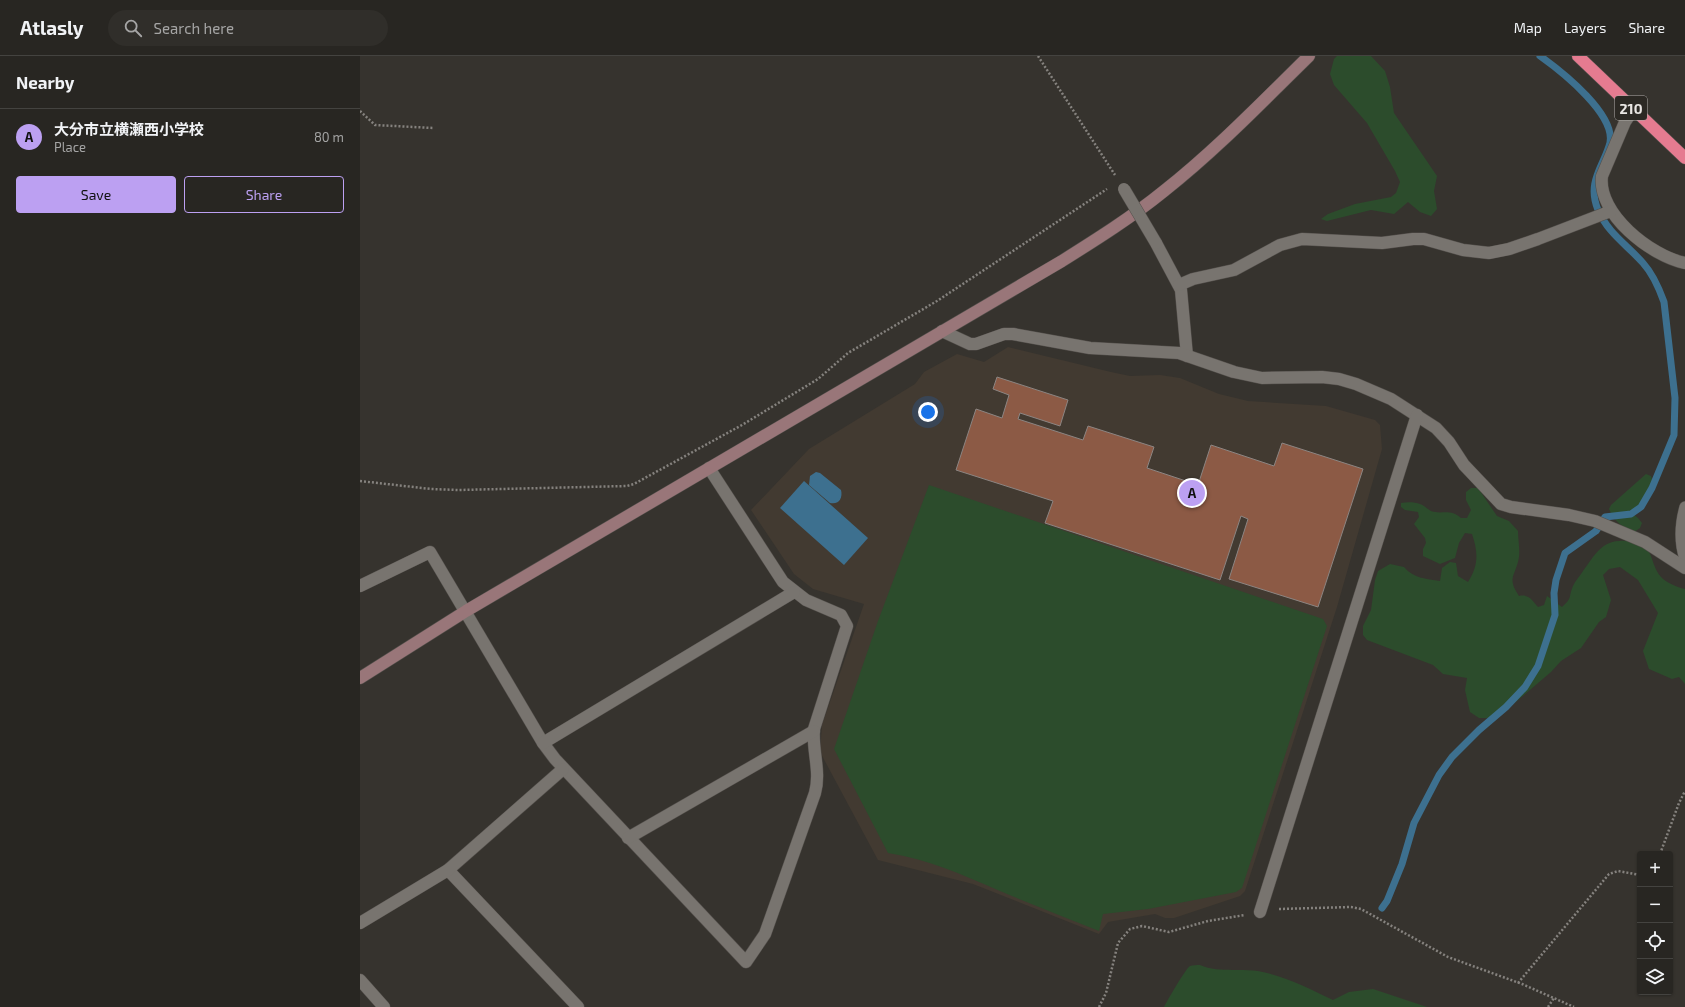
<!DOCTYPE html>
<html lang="en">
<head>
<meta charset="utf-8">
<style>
	body { margin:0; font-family:"Exo 2","Noto Sans JP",sans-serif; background:#302e2a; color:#f1f3f6 }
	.controls { position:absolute; right:12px; bottom:12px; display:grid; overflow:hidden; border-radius:4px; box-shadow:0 1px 3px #0004 }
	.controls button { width:36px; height:36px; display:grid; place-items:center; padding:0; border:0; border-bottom:1px solid #444340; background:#282622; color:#f1f3f6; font:20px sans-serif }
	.you { position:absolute; left:568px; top:356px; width:14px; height:14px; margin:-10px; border:3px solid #fff; border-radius:50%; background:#1a73e8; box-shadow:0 0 0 6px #1a73e833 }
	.badge { display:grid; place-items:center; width:26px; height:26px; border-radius:50%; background:#bca0f2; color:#111; font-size:13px; font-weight:700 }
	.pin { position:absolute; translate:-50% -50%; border:2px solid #fff; box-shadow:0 1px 4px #0006 }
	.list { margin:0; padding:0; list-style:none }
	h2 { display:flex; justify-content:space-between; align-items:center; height:52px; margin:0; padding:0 16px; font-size:17px }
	h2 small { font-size:13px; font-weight:400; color:#a5a5a5 }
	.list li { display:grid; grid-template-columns:26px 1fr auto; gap:12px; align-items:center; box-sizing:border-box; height:56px; padding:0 16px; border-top:1px solid #444340 }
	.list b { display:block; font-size:15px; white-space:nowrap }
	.list p { margin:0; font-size:13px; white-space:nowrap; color:#a5a5a5 }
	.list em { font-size:13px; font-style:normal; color:#a5a5a5 }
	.actions { display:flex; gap:8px; padding:12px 16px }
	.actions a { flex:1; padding:9px 0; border:1px solid #bca0f2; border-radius:4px; text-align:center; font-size:14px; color:#bca0f2 }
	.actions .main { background:#bca0f2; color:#111 }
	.icon { flex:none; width:22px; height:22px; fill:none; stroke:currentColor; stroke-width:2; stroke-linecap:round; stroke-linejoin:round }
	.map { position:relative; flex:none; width:1325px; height:951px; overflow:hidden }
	header { display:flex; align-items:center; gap:24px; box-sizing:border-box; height:56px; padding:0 20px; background:#282622; border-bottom:1px solid #444340 }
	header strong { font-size:19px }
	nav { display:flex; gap:22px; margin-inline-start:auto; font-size:14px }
	.search { width:280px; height:36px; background:#302e2a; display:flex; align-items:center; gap:10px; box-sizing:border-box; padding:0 14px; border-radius:22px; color:#a5a5a5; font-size:15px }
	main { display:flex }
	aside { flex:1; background:#282622 }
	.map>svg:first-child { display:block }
</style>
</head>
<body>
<header>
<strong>Atlasly</strong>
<div class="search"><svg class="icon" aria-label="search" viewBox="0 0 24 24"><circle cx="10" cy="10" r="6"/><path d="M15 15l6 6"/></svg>Search here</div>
<nav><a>Map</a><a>Layers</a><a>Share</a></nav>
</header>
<main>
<aside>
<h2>Nearby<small></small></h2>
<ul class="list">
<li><span class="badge">A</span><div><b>大分市立横瀬西小学校</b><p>Place</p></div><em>80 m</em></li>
</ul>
<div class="actions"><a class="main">Save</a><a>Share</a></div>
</aside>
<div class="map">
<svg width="1325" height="951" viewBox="0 0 1325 951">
	<rect width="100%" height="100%" fill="#36332e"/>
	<path fill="#423a31" d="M648,291L751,316L770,320L800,319L820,322L859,338L888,345L966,350L1015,364L1020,369L1022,393L977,551L885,835L880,840L814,862H805L795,858L748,866L739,878L613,828L518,804L460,696L462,669L504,548L453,533L434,518L391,454L449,393L555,328L564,316L597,298L624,306Z"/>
	<g fill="#2c4c2c">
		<path d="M977,0H1011L1025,15L1030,31L1034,57L1077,120L1074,135L1077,153L1071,160L1060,156L1048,146L1034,158L1011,154L967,165L961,163L968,158L995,148L1031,141L1036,137L1040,126L1035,115L1007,67L974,29L970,18L974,3Z"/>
		<path d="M1286,418L1291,420L1294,430C1290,442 1280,448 1274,459L1278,462L1282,467L1280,472L1274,476C1262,471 1254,465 1249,453L1251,449Z"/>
		<path d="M569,429L963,563L967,570L882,832L876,836L788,853L743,858L739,875C706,862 673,849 640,835C603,819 568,803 528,797L474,693L518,565Z"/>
		<path d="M1111,432H1118L1137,460L1149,465L1158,475C1158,483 1160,493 1159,501C1156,520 1146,521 1159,540C1169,538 1172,544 1178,551L1184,549L1187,540L1202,551C1213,541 1208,542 1213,530C1215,525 1220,520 1223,515C1233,502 1240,486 1259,485C1269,484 1283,487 1289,496C1293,503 1294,513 1301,521C1307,527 1317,531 1325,533V628L1319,621L1312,623L1289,613L1283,595L1298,557L1278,524L1260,511L1249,513L1243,519L1251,544L1246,561L1239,566L1221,592L1201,605L1191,616L1137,662H1119L1110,656L1105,634L1107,622L1083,618L1073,609L1007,584L1003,579V570L1011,554L1015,524L1018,515L1030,508L1044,511C1053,522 1066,523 1080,525L1082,512L1090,506L1096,507L1098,520L1108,526C1119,509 1118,496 1112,478L1105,477L1099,487L1095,502L1080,508L1063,500V493L1066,487L1065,482L1054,468L1059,461L1058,456L1045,454L1041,451V447C1047,446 1055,446 1060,448C1064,449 1067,453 1071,455C1082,459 1090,452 1101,462H1107L1111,454L1106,444V436Z"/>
		<path d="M840,909C858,917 878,912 898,915C925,920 948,932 973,944L989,936L1013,933L1067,951H804C807,945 826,912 830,910C833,909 837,909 840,909Z"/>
	</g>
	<g fill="#3d708f">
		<path d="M456,416L460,417L481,434C483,442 479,449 470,447L449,429L450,420Z"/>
		<path d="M444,425L508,482L484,509L420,452Z"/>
	</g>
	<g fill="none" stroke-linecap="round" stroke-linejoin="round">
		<path stroke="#3d708f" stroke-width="7" d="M1022,852L1027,845L1042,808L1054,767L1079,719L1092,701L1119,674L1146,651L1165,631L1178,610L1195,559L1194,537L1196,524L1205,497L1236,475L1245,461L1271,458L1281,451L1292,432L1314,379L1315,342L1304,246C1299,232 1293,218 1283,207C1266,188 1248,177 1238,154C1227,127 1242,112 1249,90C1260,61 1201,15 1180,0"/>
	</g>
	<path fill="#8c5a45" stroke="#8c8582" d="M637,321L708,344L700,370L660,357L658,363L723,384L728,370L794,391L787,412L838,429L851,389L914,410L922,387L1003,413L958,551L869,523L888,463L881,460L860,524L685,467L693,445L596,414L616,353L642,362L649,339L633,333Z"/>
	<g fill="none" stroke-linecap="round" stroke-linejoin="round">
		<g stroke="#534f4b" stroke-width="12">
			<path id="lane" d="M1325,451C1320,469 1319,485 1325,503"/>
		</g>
		<g stroke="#534f4b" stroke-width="13">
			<g id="street">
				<path d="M1273,54L1265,66L1242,120C1237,158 1291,200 1325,207"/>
				<path d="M796,187L821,234L827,300"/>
				<path d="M819,229L833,223L874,214L920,189L942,183L1022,187L1053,183H1064L1103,194L1129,197L1149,193L1178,183L1251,155"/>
				<path d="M582,275L610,288H616L644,278H653L730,292L819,297L874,316L902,322L962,321L979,323L996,328L1031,343L1076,372L1089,386L1104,409L1141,448L1151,451L1209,459L1235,465L1285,486L1325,512"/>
				<path d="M0,530L70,496L183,687L195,703L386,906L405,878L455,737C461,715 452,695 454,673L487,570L481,559L446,544L423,526L349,412"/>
				<path d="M183,687L434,536"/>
				<path d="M268,782L454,675"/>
				<path d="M88,814L218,951"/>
				<path d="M900,856L1057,359"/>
				<path d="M0,867L88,814L203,713"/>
				<path d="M0,924L24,951"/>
			</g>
		</g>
		<g stroke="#534f4b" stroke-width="13">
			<path id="secondary" d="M0,622L106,555L702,205C737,183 772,161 804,135C856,94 902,46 949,0"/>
		</g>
		<g stroke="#534f4b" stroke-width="13">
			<path id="highway" d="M1218,0L1325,102"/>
		</g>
		<g stroke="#85827e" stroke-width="2.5" stroke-dasharray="2 2" stroke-linecap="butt">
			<path d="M678,0L755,119"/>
			<path d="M0,55L15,69L73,72"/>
			<path d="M0,425L71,433L99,434L267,430L274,428L382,369L458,323L488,297L577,245L747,133"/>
			<path d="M1300,798L1319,747L1325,735"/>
			<path d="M919,853L991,851L1001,853L1088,901L1162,928L1214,951"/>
			<path d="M1158,927L1249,818L1258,815L1280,819"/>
			<path d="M739,951L746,937L758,887L770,873L782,870L809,876L848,865L885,859"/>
			<path d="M1188,951L1194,942"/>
		</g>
		<use href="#lane" stroke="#78746f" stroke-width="11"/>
		<use href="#street" stroke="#78746f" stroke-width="12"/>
		<use href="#secondary" stroke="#997679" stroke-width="12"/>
		<use href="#highway" stroke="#e57b90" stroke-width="12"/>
		<g stroke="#534f4b" stroke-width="13" stroke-linecap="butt">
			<path id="street-bridge" d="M764,133L796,187"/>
		</g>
		<use href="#street-bridge" stroke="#78746f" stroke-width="12"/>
	</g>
	<g text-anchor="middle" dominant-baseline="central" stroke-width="3.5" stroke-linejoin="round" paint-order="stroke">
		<rect fill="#2c2924" stroke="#b0adaa" stroke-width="1" x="1255" y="40" width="32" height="24" rx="3"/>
		<g font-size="14" font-weight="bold" fill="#e9e6e3">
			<text x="1271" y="52">210</text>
		</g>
	</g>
</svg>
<div class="controls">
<button>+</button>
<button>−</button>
<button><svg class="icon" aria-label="locate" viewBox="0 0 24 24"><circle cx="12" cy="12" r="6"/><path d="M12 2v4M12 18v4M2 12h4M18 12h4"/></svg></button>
<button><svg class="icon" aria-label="layers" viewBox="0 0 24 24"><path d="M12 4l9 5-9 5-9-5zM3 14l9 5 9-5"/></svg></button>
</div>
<div class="you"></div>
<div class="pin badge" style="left:832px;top:437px">A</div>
</div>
</main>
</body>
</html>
